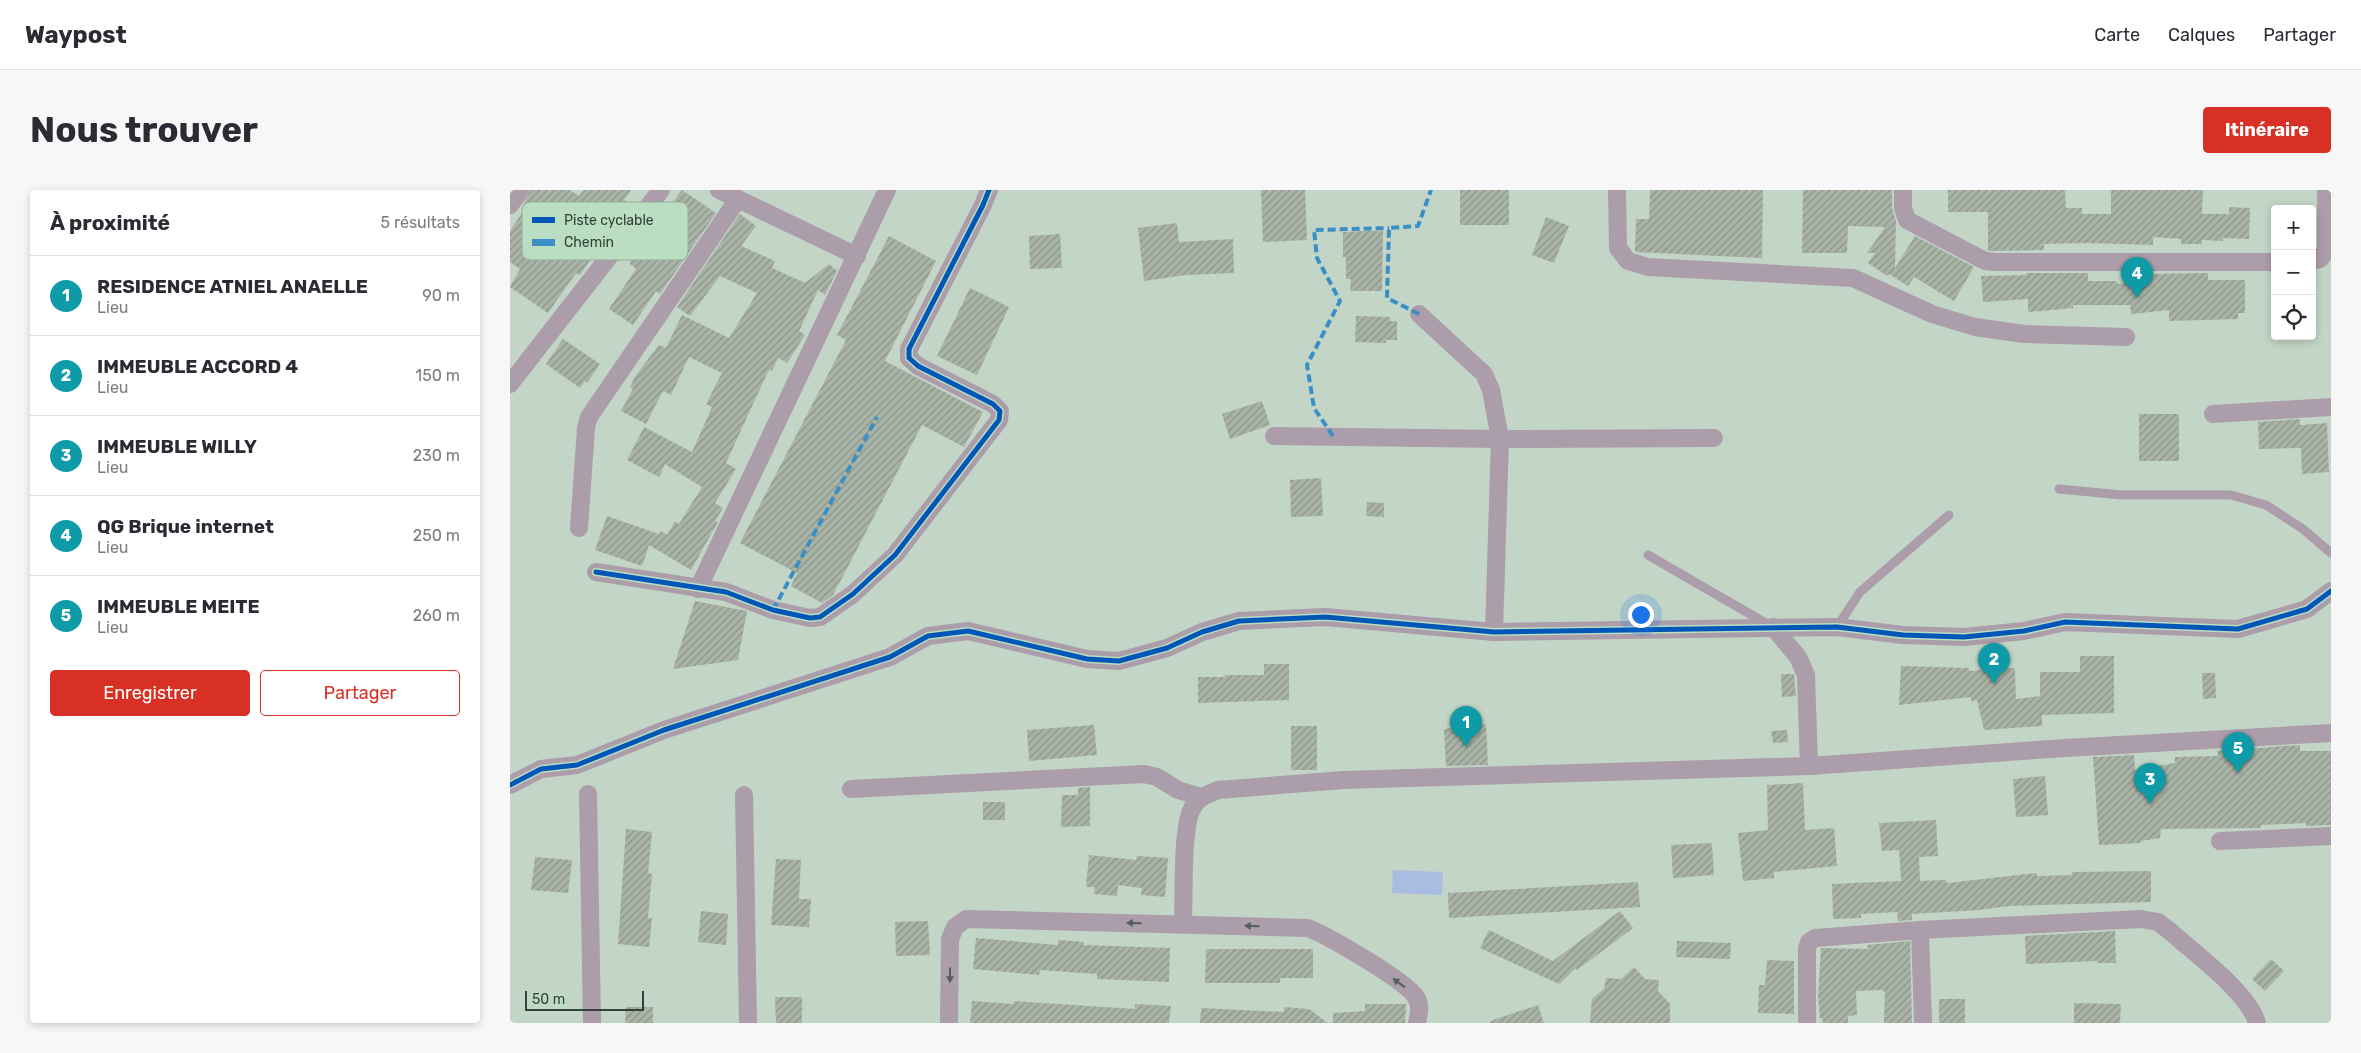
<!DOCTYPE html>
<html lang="fr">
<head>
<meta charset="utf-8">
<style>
	body { margin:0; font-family:Rubik,sans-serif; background:#f7f7f7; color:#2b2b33 }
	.controls { position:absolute; right:15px; top:15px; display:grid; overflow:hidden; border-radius:5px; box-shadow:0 2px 8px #0003 }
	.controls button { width:45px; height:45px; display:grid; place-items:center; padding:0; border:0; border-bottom:1px solid #e1e1e2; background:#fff; color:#2b2b33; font:25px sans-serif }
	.scale { position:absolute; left:15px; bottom:12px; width:119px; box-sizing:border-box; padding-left:5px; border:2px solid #334136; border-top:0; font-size:14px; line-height:18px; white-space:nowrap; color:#334136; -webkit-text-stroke:4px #bbddc1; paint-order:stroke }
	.you { position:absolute; left:1130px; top:424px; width:18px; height:18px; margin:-12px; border:4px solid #fff; border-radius:50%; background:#1a73e8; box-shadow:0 0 0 8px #1a73e833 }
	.badge { display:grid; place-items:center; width:32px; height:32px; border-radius:50%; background:#d93025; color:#fff; font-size:16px; font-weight:700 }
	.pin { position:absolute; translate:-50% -41px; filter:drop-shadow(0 1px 2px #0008) }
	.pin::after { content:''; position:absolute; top:26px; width:18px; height:15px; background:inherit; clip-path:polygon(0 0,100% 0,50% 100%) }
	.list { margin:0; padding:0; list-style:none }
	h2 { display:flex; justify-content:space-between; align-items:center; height:65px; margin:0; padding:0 20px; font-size:21px }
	h2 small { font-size:16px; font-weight:400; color:#7c7c81 }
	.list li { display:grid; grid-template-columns:32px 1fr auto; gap:15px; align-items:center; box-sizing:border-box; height:80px; padding:0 20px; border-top:1px solid #e1e1e2 }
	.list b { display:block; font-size:19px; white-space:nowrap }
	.list p { margin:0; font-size:16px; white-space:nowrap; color:#7c7c81 }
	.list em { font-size:16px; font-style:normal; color:#7c7c81 }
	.actions { display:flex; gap:10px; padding:15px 20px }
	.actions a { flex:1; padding:11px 0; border:1px solid #d93025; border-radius:5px; text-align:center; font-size:18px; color:#d93025 }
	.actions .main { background:#d93025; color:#fff }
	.icon { flex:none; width:28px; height:28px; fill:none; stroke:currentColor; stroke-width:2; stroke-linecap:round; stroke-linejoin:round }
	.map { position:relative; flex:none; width:1821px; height:833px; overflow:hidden; border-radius:5px }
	header { display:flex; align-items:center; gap:30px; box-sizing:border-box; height:70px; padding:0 25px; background:#fff; border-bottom:1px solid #e1e1e2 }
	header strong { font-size:24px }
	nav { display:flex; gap:28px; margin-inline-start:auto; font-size:18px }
	.intro { display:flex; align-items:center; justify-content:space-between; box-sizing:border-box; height:120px; padding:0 30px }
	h1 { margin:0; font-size:35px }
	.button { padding:12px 22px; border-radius:5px; background:#d93025; color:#fff; font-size:18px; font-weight:700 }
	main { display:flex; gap:30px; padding:0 30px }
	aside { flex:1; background:#fff; border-radius:5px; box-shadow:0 2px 8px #0003 }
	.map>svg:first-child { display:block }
</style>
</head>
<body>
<header>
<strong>Waypost</strong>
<nav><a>Carte</a><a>Calques</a><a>Partager</a></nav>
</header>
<div class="intro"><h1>Nous trouver</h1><a class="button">Itinéraire</a></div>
<main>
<aside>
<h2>À proximité<small>5 résultats</small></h2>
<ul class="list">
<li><span class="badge" style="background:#0f9aa8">1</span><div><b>RESIDENCE ATNIEL ANAELLE</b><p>Lieu</p></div><em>90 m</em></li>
<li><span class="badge" style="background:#0f9aa8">2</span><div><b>IMMEUBLE ACCORD 4</b><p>Lieu</p></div><em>150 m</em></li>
<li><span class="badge" style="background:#0f9aa8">3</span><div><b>IMMEUBLE WILLY</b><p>Lieu</p></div><em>230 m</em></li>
<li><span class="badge" style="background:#0f9aa8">4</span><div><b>QG Brique internet</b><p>Lieu</p></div><em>250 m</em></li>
<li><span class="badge" style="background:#0f9aa8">5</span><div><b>IMMEUBLE MEITE</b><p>Lieu</p></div><em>260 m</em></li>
</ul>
<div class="actions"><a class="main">Enregistrer</a><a>Partager</a></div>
</aside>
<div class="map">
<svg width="1821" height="833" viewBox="0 0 1821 833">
	<defs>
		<pattern id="building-hatch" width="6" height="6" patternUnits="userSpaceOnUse" patternTransform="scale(1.25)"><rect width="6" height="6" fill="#a9b4a7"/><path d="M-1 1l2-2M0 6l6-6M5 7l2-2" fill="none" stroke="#8a9489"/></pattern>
	</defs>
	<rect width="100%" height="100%" fill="#c3d5c6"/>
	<path fill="#a9bde3" d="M883,680L933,682L932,705L882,703Z"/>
	<g fill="url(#building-hatch)">
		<path d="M21,0H60L69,6L74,0H121L114,10L124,17L96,54L93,52L70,85L66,83L38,123L0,97L10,79L0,72V41L16,17L13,15Z"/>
		<path d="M172,0L206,23L150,104L146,101L123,135L99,119L126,79L119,73Z"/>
		<path d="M751,0H795L797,50L753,52Z"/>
		<rect x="950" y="0" width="49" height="35"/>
		<path d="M1140,0H1253L1252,68L1125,62L1126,29H1139Z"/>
		<path d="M1293,0H1382V18L1386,31L1385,78L1405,46L1464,77L1444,111L1404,87L1398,96L1379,84L1377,86L1358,73L1365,63H1357L1375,37L1338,36L1337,63H1292Z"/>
		<path d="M1438,0H1555L1556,18H1572V24H1601V0H1693L1692,24H1719V17L1740,18L1739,49L1713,48V51L1692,50V54H1671V49L1643,47V55L1578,53L1534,54V60L1478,61V22H1438Z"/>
		<path d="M230,24L246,36L231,56L265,71L262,78L295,93L319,74L327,81L315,105L308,100L289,141L295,145L277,173L268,168L262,181L259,180L248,203L216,273L226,279L205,313L213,318L205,331L208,332L181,380L139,355L132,376L85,360L97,326L149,344L151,341L157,345L165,331L169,334L192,297L155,274L149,287L117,270L134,237L182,262L202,217L196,214L212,183L179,167L161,205L153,201L136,234L111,221L123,199L120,198L124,188L149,155L156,158L172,125L219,148L247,103L210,86L180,126L167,117Z"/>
		<path d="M1036,27L1059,36L1044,73L1022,65Z"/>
		<path d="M667,33L669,52L723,49L724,83L676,85L634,91L628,38Z"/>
		<path d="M856,41H873L872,101H840L841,89H836V67H833V42Z"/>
		<path d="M550,44L552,78L520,79L519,46Z"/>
		<path d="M379,46L426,71L375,171L473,222L454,257L412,235L323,405L312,413L281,396L287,383L230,353L336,150L327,145Z"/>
		<path d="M1516,83H1578V91H1607V94L1636,91V84L1698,83V90H1735V123H1728V129L1659,131V120L1621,124L1620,115H1563V118L1518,122V109L1473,112L1471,86L1517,85Z"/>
		<path d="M460,98L499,117L467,185L427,166Z"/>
		<path d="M846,126L880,127V131H887V150H876V153L845,152Z"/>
		<path d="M53,149L90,174L77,193L75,191L70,198L36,174Z"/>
		<path d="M752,211L760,235L720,249L712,224Z"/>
		<rect x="1629" y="224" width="40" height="47"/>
		<path d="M1790,229V235L1817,233L1819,282L1792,284L1791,258L1749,259L1748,232Z"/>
		<path d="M811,288L813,326L781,327L780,290Z"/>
		<path d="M857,312L874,313V327L856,326Z"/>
		<path d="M185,411L237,421L228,470L163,479Z"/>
		<path d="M1570,466H1604V523L1532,525V536L1474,540L1467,510L1461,511V507L1389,515L1391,476L1459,478V481L1505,478L1506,509L1530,506V482H1570Z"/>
		<path d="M754,474H779V510L688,513V487H715V485H754Z"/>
		<path d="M1692,483H1705L1706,508L1693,509Z"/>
		<path d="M1271,484H1284L1286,506L1272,507Z"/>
		<path d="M976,534L978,575L936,576L934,539Z"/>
		<path d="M584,535L587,565L519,571L517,540Z"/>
		<rect x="781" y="536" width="26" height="44"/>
		<path d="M1277,540L1278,552L1263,553L1261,541Z"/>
		<path d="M1790,555V561H1821V635L1796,636V633L1751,635V638L1651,639L1650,648L1631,651V653L1589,655L1583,567L1624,565L1625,580L1665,573V567L1708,566L1707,561Z"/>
		<path d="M1535,586L1538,625L1506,627L1503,589Z"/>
		<path d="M1293,593L1295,640L1324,638L1327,676L1264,682V688L1233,691L1228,643L1258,640L1257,595Z"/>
		<path d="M580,597V636L551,637L552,605H568V598Z"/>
		<rect x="473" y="612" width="22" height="18"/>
		<path d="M1426,630L1428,666L1409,667L1410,691L1436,690L1437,693L1527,683V686L1562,685V682L1641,681V712L1499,716L1469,720L1402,724V730L1388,731L1387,722L1351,724V728L1323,729L1322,694L1391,691L1389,660L1372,661L1369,633Z"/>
		<path d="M116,639L142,642L138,683L142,684L138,728H142L139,757L108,754Z"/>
		<path d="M1202,653L1204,685L1163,688L1161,655Z"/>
		<path d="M579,665L626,670L627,666L658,668L655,707L631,705L632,698L608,695L607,706L584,704L585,697H576Z"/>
		<path d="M25,667L62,670L58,703L21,700Z"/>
		<path d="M266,669L291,670L289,709H301L299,737L261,735Z"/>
		<path d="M1128,692L1130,717L939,728L938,703Z"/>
		<path d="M191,721L218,724L216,755L188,752Z"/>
		<path d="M1110,721L1123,738L1067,780L1066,778L1049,794L970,758L979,740L1043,771Z"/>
		<path d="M418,731L420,765L386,766L385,732Z"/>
		<path d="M1605,741L1606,773H1587V771L1516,774L1515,746Z"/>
		<path d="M466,748L548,755V750L574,752L573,755L660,758L659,792L587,789V784L530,780L529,785L463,779Z"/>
		<path d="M1167,751L1221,753L1220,769L1166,767Z"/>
		<path d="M1400,751L1402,833H1374L1375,802L1371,800L1346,801L1347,825L1338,826V833H1313L1312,828H1310L1308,806L1311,758L1358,759L1357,755Z"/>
		<path d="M696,759H803V788H770V793H695Z"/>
		<path d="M1761,769L1774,781L1755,801L1742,789Z"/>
		<path d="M1257,770L1284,771V824L1248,823L1249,795H1255Z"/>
		<path d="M1124,777L1135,789L1149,790L1148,801L1160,814V833H1080L1082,809L1094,799L1096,788L1111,789Z"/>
		<path d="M265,807H292V833H266Z"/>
		<rect x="1429" y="809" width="26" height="24"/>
		<path d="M462,811L504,814V811L625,819V814L661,816L659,833H460Z"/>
		<path d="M1564,813L1611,814L1610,833H1564Z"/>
		<path d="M855,814H896L895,833H823V823L855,821Z"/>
		<path d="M1028,815L1034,833H980V831Z"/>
		<path d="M116,817H143V833H115Z"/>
		<path d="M774,817L799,819L818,833H690L691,818L774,822Z"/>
	</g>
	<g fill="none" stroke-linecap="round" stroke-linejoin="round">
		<g stroke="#ab9da9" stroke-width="9">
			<path d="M1549,299L1612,305H1721L1756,315L1793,339L1821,363"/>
			<path d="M1138,365L1259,435"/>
			<path d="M1327,437L1350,402L1439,325"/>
		</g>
		<g stroke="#ab9da9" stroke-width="18">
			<path d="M209,0L347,66"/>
			<path d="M1107,0L1108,58L1118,71L1138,77L1343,88L1422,124L1465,137L1514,144L1616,147"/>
			<path d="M1393,0V18L1397,30L1475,71L1485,72H1765"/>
			<path d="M0,15L11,0"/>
			<path d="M1802,71L1810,69L1816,60V0"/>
			<path d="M909,124L974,184L981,200L990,249L984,442"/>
			<path d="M0,194L151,0"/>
			<path d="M1703,224L1821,217"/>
			<path d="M764,246L990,249L1204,248"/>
			<path d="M69,338L76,238L79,227L228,9"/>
			<path d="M86,382L216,402L263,420L300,428L310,427L343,404L385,365L489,230L490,221L483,214L408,176L399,168V159L473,15L479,0"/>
			<path d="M188,399L377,0"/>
			<path d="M1263,437L1288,467L1296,485L1299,576"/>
			<path d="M0,595L31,579L67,575L154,540L380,467L418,446L458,441L577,469L609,471L657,458L692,442L729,431L815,427L984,442L1327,437L1393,445L1454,447L1514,441L1555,432L1728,439L1797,419L1821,401"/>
			<path d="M341,599L634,584L647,587L668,600L691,607"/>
			<path d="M78,604L82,833"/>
			<path d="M234,605L238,833"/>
			<path d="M1710,651L1821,646"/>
			<path d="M673,734C674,708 672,641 681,621C686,608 696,605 708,600L833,590L1299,576L1555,558L1821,543"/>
			<path d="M1410,740L1413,833"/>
			<path d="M439,833L440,749L445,737L456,729L798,738C818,746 895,790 906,807C911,815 909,824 907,833"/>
			<path d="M1297,833V759L1299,752L1305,748L1410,740L1631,729L1648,732L1661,742C1685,764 1739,803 1747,833"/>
		</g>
		<g stroke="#3c8fc5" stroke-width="4" stroke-dasharray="8 4" stroke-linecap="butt">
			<path d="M909,124L877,108L879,38L908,36L921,0"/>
			<path d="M823,246L804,218L797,175L830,111L807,68L804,40L879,38"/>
			<path d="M263,420L367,227"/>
		</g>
		<g stroke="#bbddc1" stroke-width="8">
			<g id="cycleway">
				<path d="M86,382L216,402L263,420L300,428L310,427L343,404L385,365L489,230L490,221L483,214L408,176L399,168V159L473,15L479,0"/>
				<path d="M0,595L31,579L67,575L154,540L380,467L418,446L458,441L577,469L609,471L657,458L692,442L729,431L815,427L984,442L1327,437L1393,445L1454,447L1514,441L1555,432L1728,439L1797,419L1821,401"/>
			</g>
		</g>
		<use href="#cycleway" stroke="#0057b8" stroke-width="5"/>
	</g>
	<defs><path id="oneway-solid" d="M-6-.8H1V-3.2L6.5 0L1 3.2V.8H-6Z" transform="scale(1.25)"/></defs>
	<g fill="#575d58">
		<use href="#oneway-solid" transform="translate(624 733) rotate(-179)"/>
		<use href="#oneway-solid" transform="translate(742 736) rotate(-178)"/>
		<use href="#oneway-solid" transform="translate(440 785) rotate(90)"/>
		<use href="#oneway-solid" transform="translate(889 793) rotate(-144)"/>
	</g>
	<rect x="12" y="12" width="166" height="58" rx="8" fill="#bbddc1" stroke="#92ae97" stroke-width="1"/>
	<rect x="22" y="27" width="23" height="6" fill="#0057b8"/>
	<rect x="22" y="49" width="23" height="7" fill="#3c8fc5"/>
	<g font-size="14" fill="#334136">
		<text x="54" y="35">Piste cyclable</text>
		<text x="54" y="57">Chemin</text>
	</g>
</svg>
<div class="controls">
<button>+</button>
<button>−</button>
<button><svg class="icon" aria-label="locate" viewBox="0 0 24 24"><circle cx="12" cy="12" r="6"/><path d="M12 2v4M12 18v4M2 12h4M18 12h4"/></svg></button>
</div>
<div class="scale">50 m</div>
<div class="you"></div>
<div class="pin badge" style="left:956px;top:557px;background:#0f9aa8">1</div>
<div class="pin badge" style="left:1484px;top:494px;background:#0f9aa8">2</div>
<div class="pin badge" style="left:1640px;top:614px;background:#0f9aa8">3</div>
<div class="pin badge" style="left:1627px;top:108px;background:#0f9aa8">4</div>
<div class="pin badge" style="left:1728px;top:583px;background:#0f9aa8">5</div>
</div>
</main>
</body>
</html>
